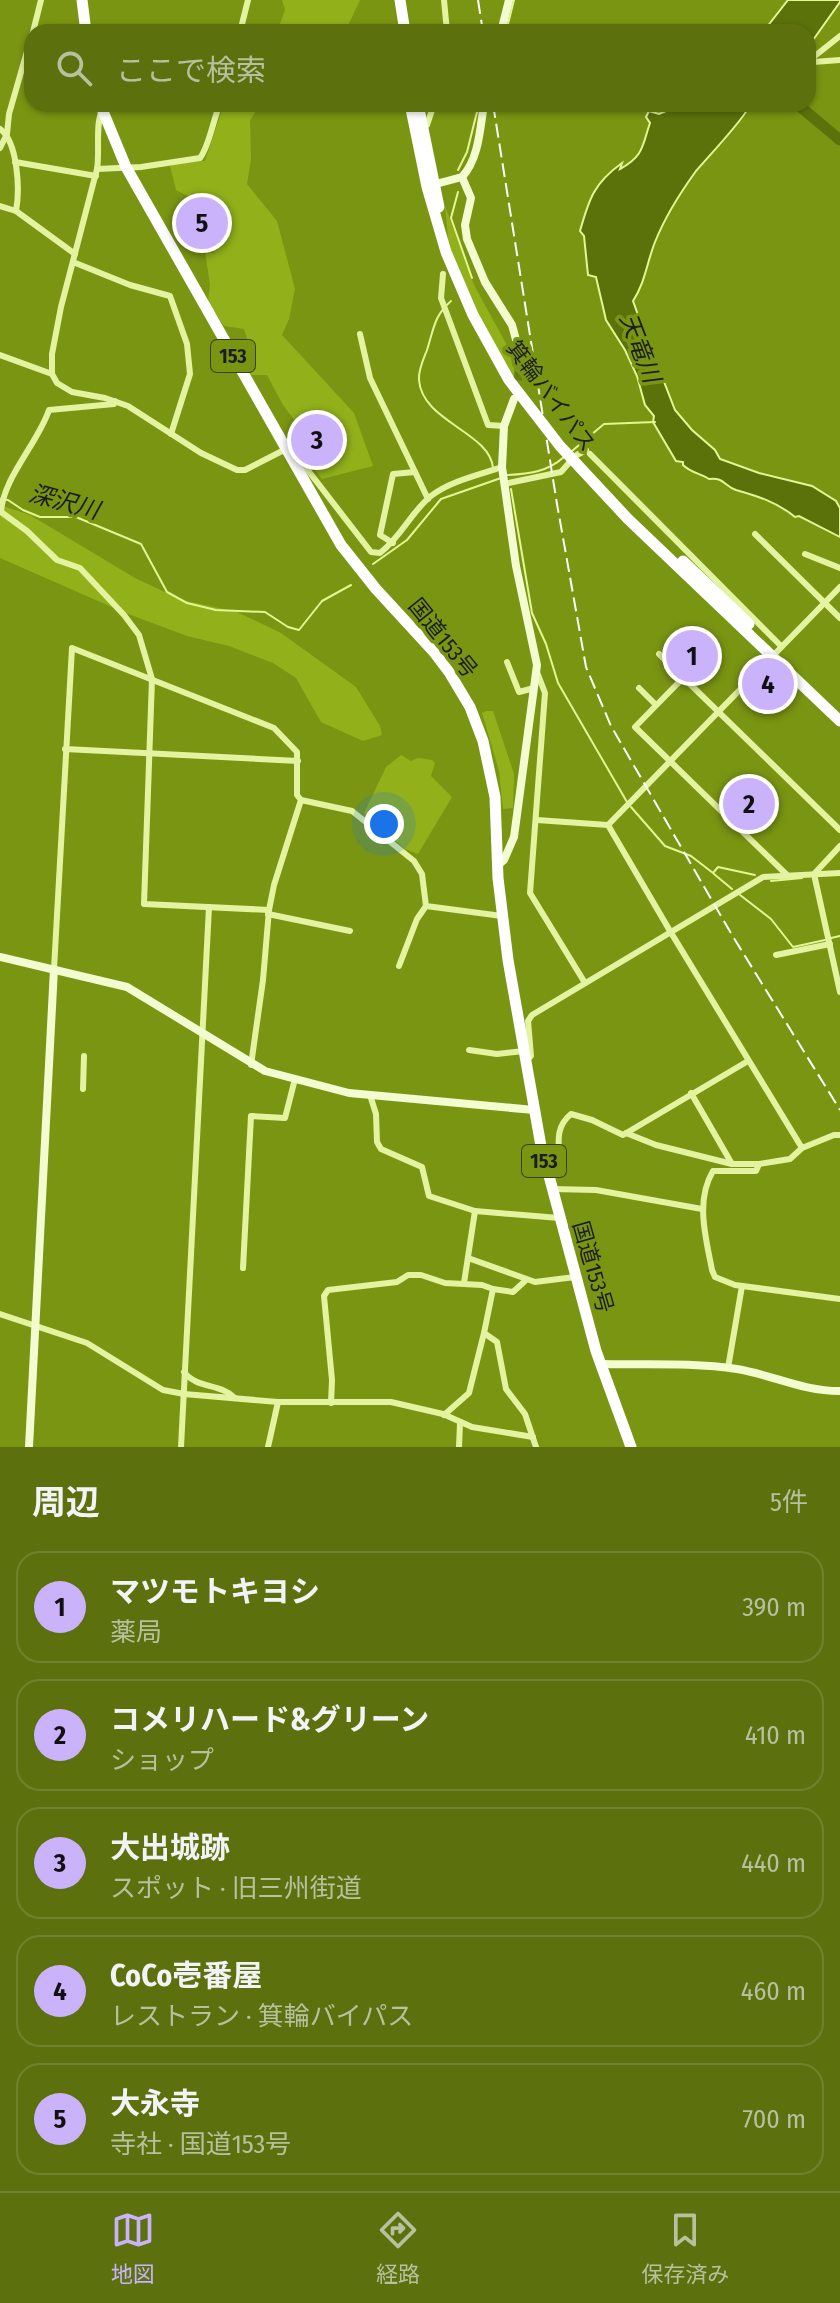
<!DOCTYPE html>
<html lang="ja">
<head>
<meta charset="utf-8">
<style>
	body { margin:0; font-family:"Fira Sans Condensed","Noto Sans JP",sans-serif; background:#627517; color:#f1f3f6 }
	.you { position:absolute; left:384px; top:824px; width:28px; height:28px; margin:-20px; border:6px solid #fff; border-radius:50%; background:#1a73e8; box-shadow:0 0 0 12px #1a73e833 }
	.badge { display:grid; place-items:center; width:52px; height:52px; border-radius:50%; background:#cab3fa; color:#111; font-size:26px; font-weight:700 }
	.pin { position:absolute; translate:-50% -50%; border:4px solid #fff; box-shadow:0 2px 8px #0006 }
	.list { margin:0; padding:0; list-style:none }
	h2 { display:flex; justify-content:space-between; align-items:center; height:104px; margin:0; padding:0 32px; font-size:34px }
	h2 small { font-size:26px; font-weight:400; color:#b8c19e }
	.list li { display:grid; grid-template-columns:52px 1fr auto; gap:24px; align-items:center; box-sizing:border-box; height:112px; margin:0 16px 16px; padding:0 16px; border:2px solid #71822e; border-radius:24px }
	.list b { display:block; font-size:30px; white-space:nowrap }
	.list p { margin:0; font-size:26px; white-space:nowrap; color:#b8c19e }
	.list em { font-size:26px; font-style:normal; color:#b8c19e }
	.icon { flex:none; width:44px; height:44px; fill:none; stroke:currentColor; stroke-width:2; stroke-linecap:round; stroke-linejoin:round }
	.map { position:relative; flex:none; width:840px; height:1447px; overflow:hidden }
	.search { position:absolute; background:#5c700e; box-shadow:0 2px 6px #0004; left:24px; right:24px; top:24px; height:88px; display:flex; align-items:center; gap:20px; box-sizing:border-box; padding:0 28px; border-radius:24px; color:#b8c19e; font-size:30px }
	.sheet { height:744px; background:#5c700e }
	nav { display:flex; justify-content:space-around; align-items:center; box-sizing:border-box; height:112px; border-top:2px solid #71822e; background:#5c700e; font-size:22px; color:#b8c19e }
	nav a { display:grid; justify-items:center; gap:4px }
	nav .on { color:#cab3fa }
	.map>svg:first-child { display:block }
</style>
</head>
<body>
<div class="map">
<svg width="840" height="1447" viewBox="0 0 840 1447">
	<rect width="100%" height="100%" fill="#7a9512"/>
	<g fill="#92b01a">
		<path d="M282,0H360L345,32H277L285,10Z"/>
		<path d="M224,104H261L250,120L251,159L247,184L277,221L295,289L289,319L282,335L354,413L373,466L322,479L296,445L298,425L283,405L267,375H251L237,353L249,345L244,329L224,326L208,302L210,285L205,251L214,253V210L176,190L170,166L180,162L205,161Z"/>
		<path d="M445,206L474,285L514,358V379L486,333L449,249Z"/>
		<path d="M0,505L30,515L135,578L182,600L237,612L281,633L356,687L380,726L382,735L363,741L321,722L296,678L273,663L229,646L187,636L123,612L0,558Z"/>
		<path d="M487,711H493L514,774L513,808L503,809L499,771L482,713Z"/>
		<path d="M401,755L411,761L418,758L432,760L435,763L431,776L452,797L418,854L405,849L364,813L386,767Z"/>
	</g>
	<g fill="#5b720b" stroke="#e4f694" stroke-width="2">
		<path d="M788,0H840V2L813,40L808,43V32H763Z"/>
		<path d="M683,104H750C749,114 706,159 696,171C680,193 665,217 655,242C647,262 645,283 633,301L638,315L675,410L692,430L715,450L720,459L759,473L812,486L836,501L840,508V537L799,516L795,517C777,502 757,496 736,490C724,486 724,477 709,479C700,473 691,473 683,465V462L676,461L653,422L654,416L645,405L637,376L625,350L606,320L596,277L588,275L584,236L580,231C589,199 594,183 622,163L620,169C644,156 642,146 650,123L646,117L649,111L659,114Z"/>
	</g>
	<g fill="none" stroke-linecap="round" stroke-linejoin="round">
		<g stroke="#e4f694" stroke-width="2">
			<path d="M506,32L514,0"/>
			<path d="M458,170L467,152L479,104"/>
			<path d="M458,192L451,218L472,278"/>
			<path d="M451,301C434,316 434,328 427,350C424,358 418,370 419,380C422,422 490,432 493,468"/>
			<path d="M572,451L604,424L655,422"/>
			<path d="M507,475C529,474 547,472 564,457"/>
			<path d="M511,489L532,613L546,644L558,683L627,802"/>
			<path d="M0,499L8,500L23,510L40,517H76L141,544L167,592L187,603L216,610L265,612L288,627L299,630L322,601L351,585"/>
			<path d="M373,564L407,540L441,499L501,478"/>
			<path d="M631,807L665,846L691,856L713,873L718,867L755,875"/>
			<path d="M714,874L732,889"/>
			<path d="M771,881L802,878"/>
			<path d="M740,895L771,919L793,947L825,940"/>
			<path d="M831,938L840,936"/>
		</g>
		<path stroke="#5b720b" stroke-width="11" d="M797,104L840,140"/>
		<path stroke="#677d14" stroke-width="8" stroke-dasharray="8 4" stroke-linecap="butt" d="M516,392L521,358"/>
		<g stroke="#e3f3a2" stroke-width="6">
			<path d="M444,0L447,32"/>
			<path d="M33,32L41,0"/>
			<path d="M240,32L248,0"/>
			<path d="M811,59L840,36"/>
			<path d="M811,59L813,62L840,60"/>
			<path d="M102,111C95,124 100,152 97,169L61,307L52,354V374L57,383L72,392L105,398L128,406L201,453L237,470H245L286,449L293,451L371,552L380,553C402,536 411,512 431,496C450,481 479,475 502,467"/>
			<path d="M427,125L434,104"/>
			<path d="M0,129C18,142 20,190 16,211"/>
			<path d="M0,148L7,134L9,114L32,34"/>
			<path d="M15,162L96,176"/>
			<path d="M97,169L141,167L200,158C209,147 213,120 220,104"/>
			<path d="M0,206L16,211L75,254"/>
			<path d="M73,262L130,285L170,296L187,344L190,374L171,434"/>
			<path d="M443,274L441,298L488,425L504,426"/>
			<path d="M360,334L370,378L428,499"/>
			<path d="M0,355L52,374"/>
			<path d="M115,401L114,404L49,410C38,443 3,478 1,512L27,531L57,560L80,568L124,615L139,635L152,679L144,904L269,910"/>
			<path d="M590,454L781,646"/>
			<path d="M504,484L561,472L575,456L586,450"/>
			<path d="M755,534L840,618"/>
			<path d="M393,543L380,535L393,474L415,472"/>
			<path d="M805,554L840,568"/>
			<path d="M659,654L840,830"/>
			<path d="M507,662L519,692L534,688"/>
			<path d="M537,672L545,693L530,893L585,983"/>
			<path d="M683,678L635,727L788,876"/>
			<path d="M639,688L656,705"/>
			<path d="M65,749L298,761"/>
			<path d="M301,800L352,811L414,861L422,874L426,906L502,916"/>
			<path d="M537,820L608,825L670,931L802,1148L834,1135H840"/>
			<path d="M608,825L840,587"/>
			<path d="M840,846L814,874L840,992"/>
			<path d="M268,914L350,931"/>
			<path d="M776,955L830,944"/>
			<path d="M399,966L417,919L426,906"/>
			<path d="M54,969L72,648L274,728L297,752V795L301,800L274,885L269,910L263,980L251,1065"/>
			<path d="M469,1050L497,1054L524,1051"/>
			<path d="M526,1061L531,1056L528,1021L532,1015L763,877L840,873"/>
			<path d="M83,1089L84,1056"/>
			<path d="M691,1093L732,1164H758"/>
			<path d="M370,1095L376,1114L377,1142L381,1149L422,1167L429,1196L475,1211L559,1218"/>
			<path d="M626,1133L656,1145L732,1164"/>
			<path d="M802,1148L790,1159L759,1164L756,1171H713C695,1201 706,1238 712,1270L715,1277L735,1285L840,1299"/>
			<path d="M547,1170L557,1168L560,1165C559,1144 554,1128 571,1114L592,1120L623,1135L748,1061"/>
			<path d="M552,1189L596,1190L702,1209"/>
			<path d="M468,1258L535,1282L575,1277"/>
			<path d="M243,1268L251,1116L285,1118L295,1079"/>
			<path d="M464,1283L475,1211"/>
			<path d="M493,1289L513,1292L525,1281"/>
			<path d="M0,1314L87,1343L163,1390L184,1394L278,1402H391L443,1414L472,1427L533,1437"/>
			<path d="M728,1368L742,1286"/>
			<path d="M184,1372C197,1389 220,1383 235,1398"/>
			<path d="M331,1403L332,1380L324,1296L328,1290L397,1282L408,1275H421L445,1283L482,1285L493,1289L484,1333L497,1342L506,1389L525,1414L536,1447"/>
			<path d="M444,1415L469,1393L484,1333"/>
			<path d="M181,1447L209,907"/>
			<path d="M268,1447L278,1402"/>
			<path d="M459,1447L460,1423"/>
		</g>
		<g stroke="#f3fcd1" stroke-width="8">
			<path d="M501,32L509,0"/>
			<path d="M484,104C480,128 479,159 462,177L471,198L465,225L467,239L485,282L512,325L521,358"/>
			<path d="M432,185L462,177"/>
			<path d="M497,866L504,860L514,837L537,665L516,566L502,467L504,426L514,399"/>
			<path d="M0,957L127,987L265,1071L349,1093L534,1110"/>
			<path d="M600,1364C645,1365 692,1362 737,1369C773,1375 802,1391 840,1391"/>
			<path d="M29,1447L54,969"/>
		</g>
		<g stroke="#fff" stroke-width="11">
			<path d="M82,0L86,32"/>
			<path d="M400,0L405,32"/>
			<path d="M100,104L126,167L341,545L376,589L433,651L449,672L470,707L483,741L495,797L498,878L508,960L541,1146L596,1351L631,1447"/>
			<path d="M410,104L427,187L446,252L473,315L509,380L560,446L628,519L840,721"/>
			<path d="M418,104L439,207"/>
			<path d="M683,561L749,624"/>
		</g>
		<g stroke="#fff" stroke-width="2" stroke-dasharray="14 6" stroke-linecap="butt">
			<path d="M478,0L483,32"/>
			<path d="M493,104L557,504L586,667L611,726L732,935L840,1110"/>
		</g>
	</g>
	<g text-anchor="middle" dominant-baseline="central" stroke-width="7" stroke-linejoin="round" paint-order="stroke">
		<g fill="#7a9512" stroke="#39411a" stroke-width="2">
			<rect x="211" y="340" width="44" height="32" rx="6"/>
			<rect x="522" y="1145" width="44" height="32" rx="6"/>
		</g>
		<g font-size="20" font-weight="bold" fill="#1d1d1d">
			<text x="233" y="356">153</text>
			<text x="544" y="1161">153</text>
		</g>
		<g font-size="22" fill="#1d1d1d" stroke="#7a9512">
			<text transform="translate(551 396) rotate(53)">箕輪バイパス</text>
			<text transform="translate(443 638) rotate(51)">国道153号</text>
			<text transform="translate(593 1267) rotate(74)">国道153号</text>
		</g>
		<g font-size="24" font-style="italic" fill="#1c1d19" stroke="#7a9512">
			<text transform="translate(640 348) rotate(69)">天竜川</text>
			<text transform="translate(64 502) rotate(15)">深沢川</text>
		</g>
	</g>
</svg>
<div class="you"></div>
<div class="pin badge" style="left:692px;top:656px">1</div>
<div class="pin badge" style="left:749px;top:804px">2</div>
<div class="pin badge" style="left:317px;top:440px">3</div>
<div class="pin badge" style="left:768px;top:684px">4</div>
<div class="pin badge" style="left:202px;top:223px">5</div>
<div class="search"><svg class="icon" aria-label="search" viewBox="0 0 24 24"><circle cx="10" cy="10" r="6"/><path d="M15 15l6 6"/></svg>ここで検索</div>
</div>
<section class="sheet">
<h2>周辺<small>5件</small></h2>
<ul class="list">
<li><span class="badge">1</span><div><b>マツモトキヨシ</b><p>薬局</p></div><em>390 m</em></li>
<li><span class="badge">2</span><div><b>コメリハード&amp;グリーン</b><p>ショップ</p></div><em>410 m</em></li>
<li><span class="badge">3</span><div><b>大出城跡</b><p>スポット · 旧三州街道</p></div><em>440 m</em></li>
<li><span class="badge">4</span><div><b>CoCo壱番屋</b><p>レストラン · 箕輪バイパス</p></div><em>460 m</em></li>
<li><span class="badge">5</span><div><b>大永寺</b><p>寺社 · 国道153号</p></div><em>700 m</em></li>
</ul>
</section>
<nav>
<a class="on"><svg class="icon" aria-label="map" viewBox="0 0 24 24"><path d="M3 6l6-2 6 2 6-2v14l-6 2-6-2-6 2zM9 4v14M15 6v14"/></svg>地図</a>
<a><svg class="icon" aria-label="directions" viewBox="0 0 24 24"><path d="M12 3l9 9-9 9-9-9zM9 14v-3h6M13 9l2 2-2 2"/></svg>経路</a>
<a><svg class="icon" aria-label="saved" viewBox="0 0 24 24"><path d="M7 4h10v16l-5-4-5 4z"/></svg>保存済み</a>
</nav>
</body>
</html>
